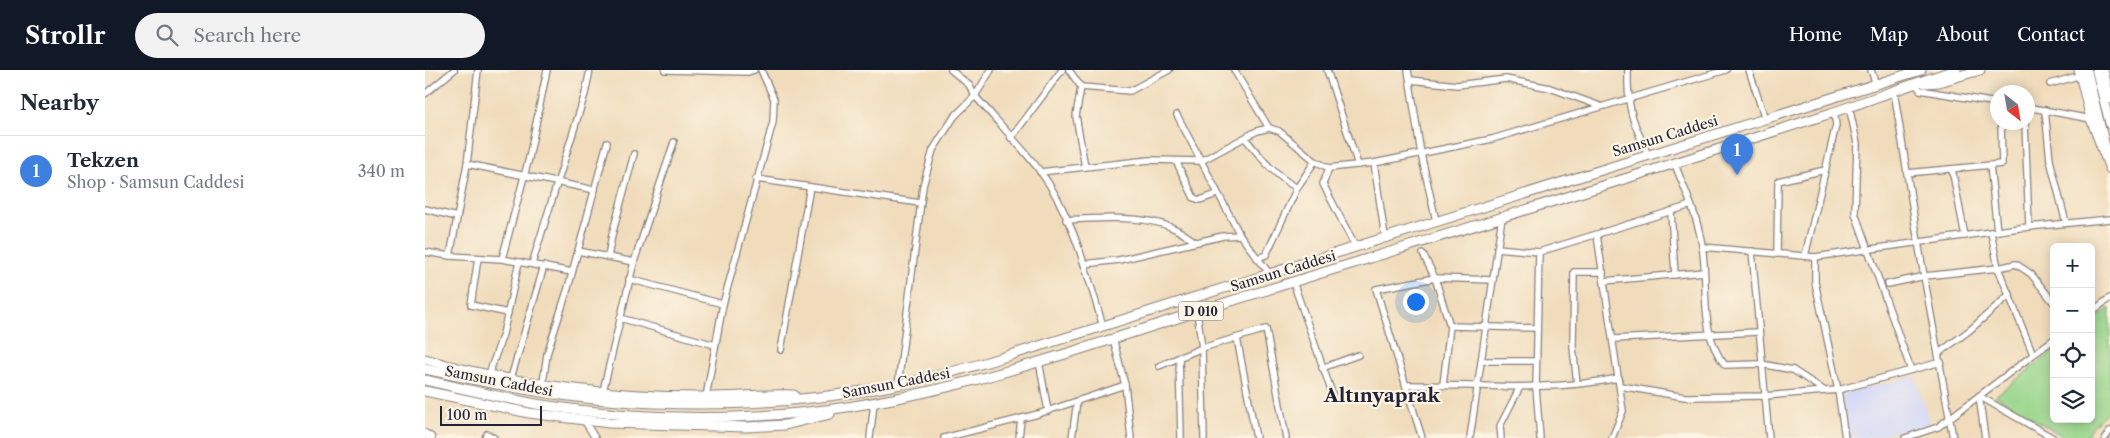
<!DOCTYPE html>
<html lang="en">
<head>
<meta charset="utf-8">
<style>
	body { margin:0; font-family:"Libre Caslon Text",serif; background:#f2f2f3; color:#1f2937 }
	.controls { position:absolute; right:15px; bottom:15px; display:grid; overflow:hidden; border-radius:8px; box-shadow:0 2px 12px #0003 }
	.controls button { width:45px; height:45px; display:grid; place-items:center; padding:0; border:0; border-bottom:1px solid #e0e1e3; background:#fff; color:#1f2937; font:25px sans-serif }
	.compass { position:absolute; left:1565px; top:15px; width:45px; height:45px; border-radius:50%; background:#fff; box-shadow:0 2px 12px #0003; rotate:149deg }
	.scale { position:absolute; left:15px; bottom:12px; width:102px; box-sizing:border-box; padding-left:5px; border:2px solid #22223b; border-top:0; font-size:14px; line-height:18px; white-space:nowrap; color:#22223b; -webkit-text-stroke:4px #fcf5e5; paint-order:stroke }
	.you { position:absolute; left:990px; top:231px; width:18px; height:18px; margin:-12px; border:4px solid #fff; border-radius:50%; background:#1a73e8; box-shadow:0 0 0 8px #1a73e833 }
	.badge { display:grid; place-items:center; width:32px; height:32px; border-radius:50%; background:#111827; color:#fff; font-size:16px; font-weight:700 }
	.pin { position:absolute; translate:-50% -41px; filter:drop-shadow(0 1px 2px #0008) }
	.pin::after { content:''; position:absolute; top:26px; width:18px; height:15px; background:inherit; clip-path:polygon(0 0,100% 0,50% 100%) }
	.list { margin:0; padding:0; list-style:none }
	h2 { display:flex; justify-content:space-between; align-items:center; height:65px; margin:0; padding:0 20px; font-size:21px }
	h2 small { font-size:16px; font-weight:400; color:#747a83 }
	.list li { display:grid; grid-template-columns:32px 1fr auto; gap:15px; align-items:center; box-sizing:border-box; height:70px; padding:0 20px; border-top:1px solid #e0e1e3 }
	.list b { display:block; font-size:19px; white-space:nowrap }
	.list p { margin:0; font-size:16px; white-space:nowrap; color:#747a83 }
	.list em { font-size:16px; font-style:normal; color:#747a83 }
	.icon { flex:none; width:28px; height:28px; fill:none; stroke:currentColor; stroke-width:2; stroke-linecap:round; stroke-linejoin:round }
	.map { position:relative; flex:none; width:1685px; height:368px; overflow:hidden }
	header { display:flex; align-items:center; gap:30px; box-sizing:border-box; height:70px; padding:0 25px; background:#111827; color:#fff }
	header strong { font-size:24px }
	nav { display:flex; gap:28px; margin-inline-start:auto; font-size:18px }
	.search { width:350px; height:45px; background:#f2f2f3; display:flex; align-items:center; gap:12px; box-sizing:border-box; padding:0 18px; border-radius:28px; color:#747a83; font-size:19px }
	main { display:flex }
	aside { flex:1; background:#fff }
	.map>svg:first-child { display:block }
</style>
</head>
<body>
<header>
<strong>Strollr</strong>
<div class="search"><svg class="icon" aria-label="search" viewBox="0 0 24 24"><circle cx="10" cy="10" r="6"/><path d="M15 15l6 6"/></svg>Search here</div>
<nav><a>Home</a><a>Map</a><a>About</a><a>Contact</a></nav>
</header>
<main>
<aside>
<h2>Nearby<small></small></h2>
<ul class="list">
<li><span class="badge" style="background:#3f7fe0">1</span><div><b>Tekzen</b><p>Shop · Samsun Caddesi</p></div><em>340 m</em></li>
</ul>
</aside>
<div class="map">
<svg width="1685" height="368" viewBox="0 0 1685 368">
	<rect width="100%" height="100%" fill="#fcf5e5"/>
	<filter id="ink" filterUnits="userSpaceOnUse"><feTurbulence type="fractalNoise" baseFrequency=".02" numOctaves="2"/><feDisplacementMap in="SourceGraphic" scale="10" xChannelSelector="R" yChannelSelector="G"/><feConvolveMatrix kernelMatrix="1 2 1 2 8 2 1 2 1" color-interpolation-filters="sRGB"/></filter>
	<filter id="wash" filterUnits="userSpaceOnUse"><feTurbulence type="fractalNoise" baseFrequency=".0096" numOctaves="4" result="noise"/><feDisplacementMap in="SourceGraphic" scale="20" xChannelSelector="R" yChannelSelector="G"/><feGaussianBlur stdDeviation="1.12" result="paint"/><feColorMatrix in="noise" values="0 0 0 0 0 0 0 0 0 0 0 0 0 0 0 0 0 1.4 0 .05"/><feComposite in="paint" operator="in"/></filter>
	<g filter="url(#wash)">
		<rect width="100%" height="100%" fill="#f0dcbb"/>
		<path fill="#d4d8f9" d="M1490,306L1505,354L1444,368H1424L1417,324Z"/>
		<path fill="#98d68b" stroke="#5d7c63" d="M1685,238V339L1668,356L1661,368H1641L1570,326L1629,281V349H1666V252Z"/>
	</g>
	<g filter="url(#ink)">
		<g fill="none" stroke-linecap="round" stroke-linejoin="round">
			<g stroke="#897f7b" stroke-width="8">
				<g id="minor">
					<path d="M240,0L323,2L329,0"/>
					<path d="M526,0L544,15L550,26L566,0"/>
					<path d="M644,0L656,17L651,46L660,97"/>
					<path d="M809,0L844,58"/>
					<path d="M902,0L933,95"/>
					<path d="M983,0L996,84L1011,151"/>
					<path d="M1203,0C1202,39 1207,50 1223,85"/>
					<path d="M1324,0L1340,49"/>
					<path d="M1446,0L1451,15"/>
					<path d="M986,10L1032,15L1081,9L1125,18L1175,36"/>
					<path d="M1490,13L1495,20L1572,33"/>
					<path d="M1625,14L1656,5"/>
					<path d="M656,17L705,21L744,0"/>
					<path d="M1469,21L1493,172L1528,368"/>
					<path d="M0,24L29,0"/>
					<path d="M1424,36L1432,73L1430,143L1486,300"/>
					<path d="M1602,37L1666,49"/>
					<path d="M1620,40L1625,90L1641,153"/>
					<path d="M752,45L815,165L844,203"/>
					<path d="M1600,52L1604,157"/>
					<path d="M586,68L637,0"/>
					<path d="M820,68C836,88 849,105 872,118"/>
					<path d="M751,91L769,128L775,130L792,124"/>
					<path d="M1249,92C1260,120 1273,147 1277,176C1284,215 1273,262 1300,295L1336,294L1368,300L1400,321"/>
					<path d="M949,93L960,167"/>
					<path d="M42,94L170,120"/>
					<path d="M1565,95L1572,161"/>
					<path d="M904,98L898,114L930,176"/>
					<path d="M1527,99L1540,166"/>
					<path d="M615,102L724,90L776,91L832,61L844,58L854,61L890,91L904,98L949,93L1067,69L1301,0"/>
					<path d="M1482,103L1577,94L1576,52"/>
					<path d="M331,109L495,133"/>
					<path d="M0,139L32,147"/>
					<path d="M1246,142L1250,205"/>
					<path d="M641,150C672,148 720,145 748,158C756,161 764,168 771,172"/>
					<path d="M1566,162L1573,198L1591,194L1606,204L1629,233"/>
					<path d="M1172,165L1198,341L1187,368"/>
					<path d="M1278,177L1390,187L1594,158L1685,149"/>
					<path d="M1072,178L1114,182L1266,135"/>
					<path d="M153,181L209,192"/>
					<path d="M1327,181L1344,368"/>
					<path d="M0,182L25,186L77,189L147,202"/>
					<path d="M1114,182L1111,317L1115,368"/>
					<path d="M998,184L1010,208L1025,256L1018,315"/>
					<path d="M1352,184L1353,111L1400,100"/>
					<path d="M25,186L42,94L53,0"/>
					<path d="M1380,186L1411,55L1409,42"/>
					<path d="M183,187L187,165L209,84"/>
					<path d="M1390,187V212L1413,320L1420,368"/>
					<path d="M53,188L46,235L83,243"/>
					<path d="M832,188L841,185L872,118L890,91"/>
					<path d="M77,189L104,88L122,0"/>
					<path d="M107,194L160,24L165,0"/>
					<path d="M659,194L694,190L798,166L815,165"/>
					<path d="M204,209L298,234"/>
					<path d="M1179,211L1279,202"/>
					<path d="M868,212L907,323"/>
					<path d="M1463,214L1500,206L1573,198L1608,284"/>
					<path d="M772,242L777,278L779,368"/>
					<path d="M1666,242L1685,228"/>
					<path d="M195,248L290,275"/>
					<path d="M1025,256L1112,258"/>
					<path d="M688,268L700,315L706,368"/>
					<path d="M812,268L831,368"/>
					<path d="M1188,269L1333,262"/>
					<path d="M356,280L385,117"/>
					<path d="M1514,283L1545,260L1585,224"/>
					<path d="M754,287L756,368"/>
					<path d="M614,291L623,341"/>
					<path d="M1057,291H1111"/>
					<path d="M734,296L777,278L841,259L861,368"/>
					<path d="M897,298L933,285"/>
					<path d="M64,304L78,264L94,192"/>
					<path d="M86,308L119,196"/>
					<path d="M118,313L122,284L143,218L182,73"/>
					<path d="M1152,314L1148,277L1149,202H1178"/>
					<path d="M473,315L498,116L508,80L529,47L550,26C572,51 595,75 615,101C648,145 662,204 678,256"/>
					<path d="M980,315C1051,315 1124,322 1194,308"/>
					<path d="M1195,316L1260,327L1339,326L1413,320L1516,292"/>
					<path d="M178,321L209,192L249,72"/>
					<path d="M1554,326L1628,368"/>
					<path d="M1554,326L1560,368"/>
					<path d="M281,327L298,234L348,52L349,29L336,0"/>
					<path d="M159,350L170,368"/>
					<path d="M60,368L62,364L69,368"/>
					<path d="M445,368L449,333"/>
					<path d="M519,368L613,344L700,315"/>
					<path d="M594,368L596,349"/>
					<path d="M647,368L652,331"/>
					<path d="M997,368L951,219L1010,208L1068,210"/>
					<path d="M1045,368L1077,147"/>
					<path d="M1076,368L1075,356L1095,317"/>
					<path d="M1480,368L1513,357L1629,269"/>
					<path d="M1680,368L1685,361"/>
				</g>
			</g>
			<g stroke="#897f7b" stroke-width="10">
				<g id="secondary">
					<path d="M1662,0L1682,83"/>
					<path d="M1671,0L1685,55"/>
					<path d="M0,364L6,368"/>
				</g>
			</g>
			<g stroke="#897f7b" stroke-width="11">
				<g id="trunk">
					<path d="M1654,0L1666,49L1685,99"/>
					<path d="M1678,0L1685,29"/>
					<path d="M1500,13L1514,12L1555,0"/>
					<path d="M0,289C84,314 194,328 282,327C311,327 340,324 369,325"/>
					<path d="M0,299C60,312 120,325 182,330C278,338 376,334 471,315C541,301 610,277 678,256L1496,0"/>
					<path d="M0,310C39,319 78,328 117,335C187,346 261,350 331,346C494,339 649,280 803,232C1003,170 1204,109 1403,44C1446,30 1488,13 1531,0"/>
					<path d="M0,321L104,343L184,353L321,357L360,355L405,344"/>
				</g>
			</g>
			<use href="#minor" stroke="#fff" stroke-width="5.5"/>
			<use href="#secondary" stroke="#fff" stroke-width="8"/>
			<use href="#trunk" stroke="#fff" stroke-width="9"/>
		</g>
	</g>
	<g text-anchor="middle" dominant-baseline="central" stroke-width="4.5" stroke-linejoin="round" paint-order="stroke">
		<rect fill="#fcf5e5" stroke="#63616e" stroke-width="1" x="753.5" y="231.5" width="45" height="19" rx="4"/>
		<g font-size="12" font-weight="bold" fill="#22223b">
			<text x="776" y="241">D 010</text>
		</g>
		<g font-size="14" fill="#22223b" stroke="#fcf5e5">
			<text transform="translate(1240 66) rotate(-17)">Samsun Caddesi</text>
			<text transform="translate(858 201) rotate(-17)">Samsun Caddesi</text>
			<text transform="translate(74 311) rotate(11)">Samsun Caddesi</text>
			<text transform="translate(471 313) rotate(-11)">Samsun Caddesi</text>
		</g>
		<g font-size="19" font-weight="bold" fill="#22223b" stroke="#fcf5e5">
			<text x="957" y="325">Altınyaprak</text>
		</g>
	</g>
</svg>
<div class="controls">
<button>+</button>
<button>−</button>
<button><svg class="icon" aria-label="locate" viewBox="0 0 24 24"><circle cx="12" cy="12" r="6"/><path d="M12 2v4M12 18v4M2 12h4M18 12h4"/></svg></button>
<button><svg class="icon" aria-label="layers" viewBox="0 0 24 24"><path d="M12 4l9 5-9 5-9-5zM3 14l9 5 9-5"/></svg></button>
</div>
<svg class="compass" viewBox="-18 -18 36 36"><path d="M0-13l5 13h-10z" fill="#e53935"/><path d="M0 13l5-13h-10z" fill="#747a83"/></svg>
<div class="scale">100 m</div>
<div class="you"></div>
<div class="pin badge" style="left:1312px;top:105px;background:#3f7fe0">1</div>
</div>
</main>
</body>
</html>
